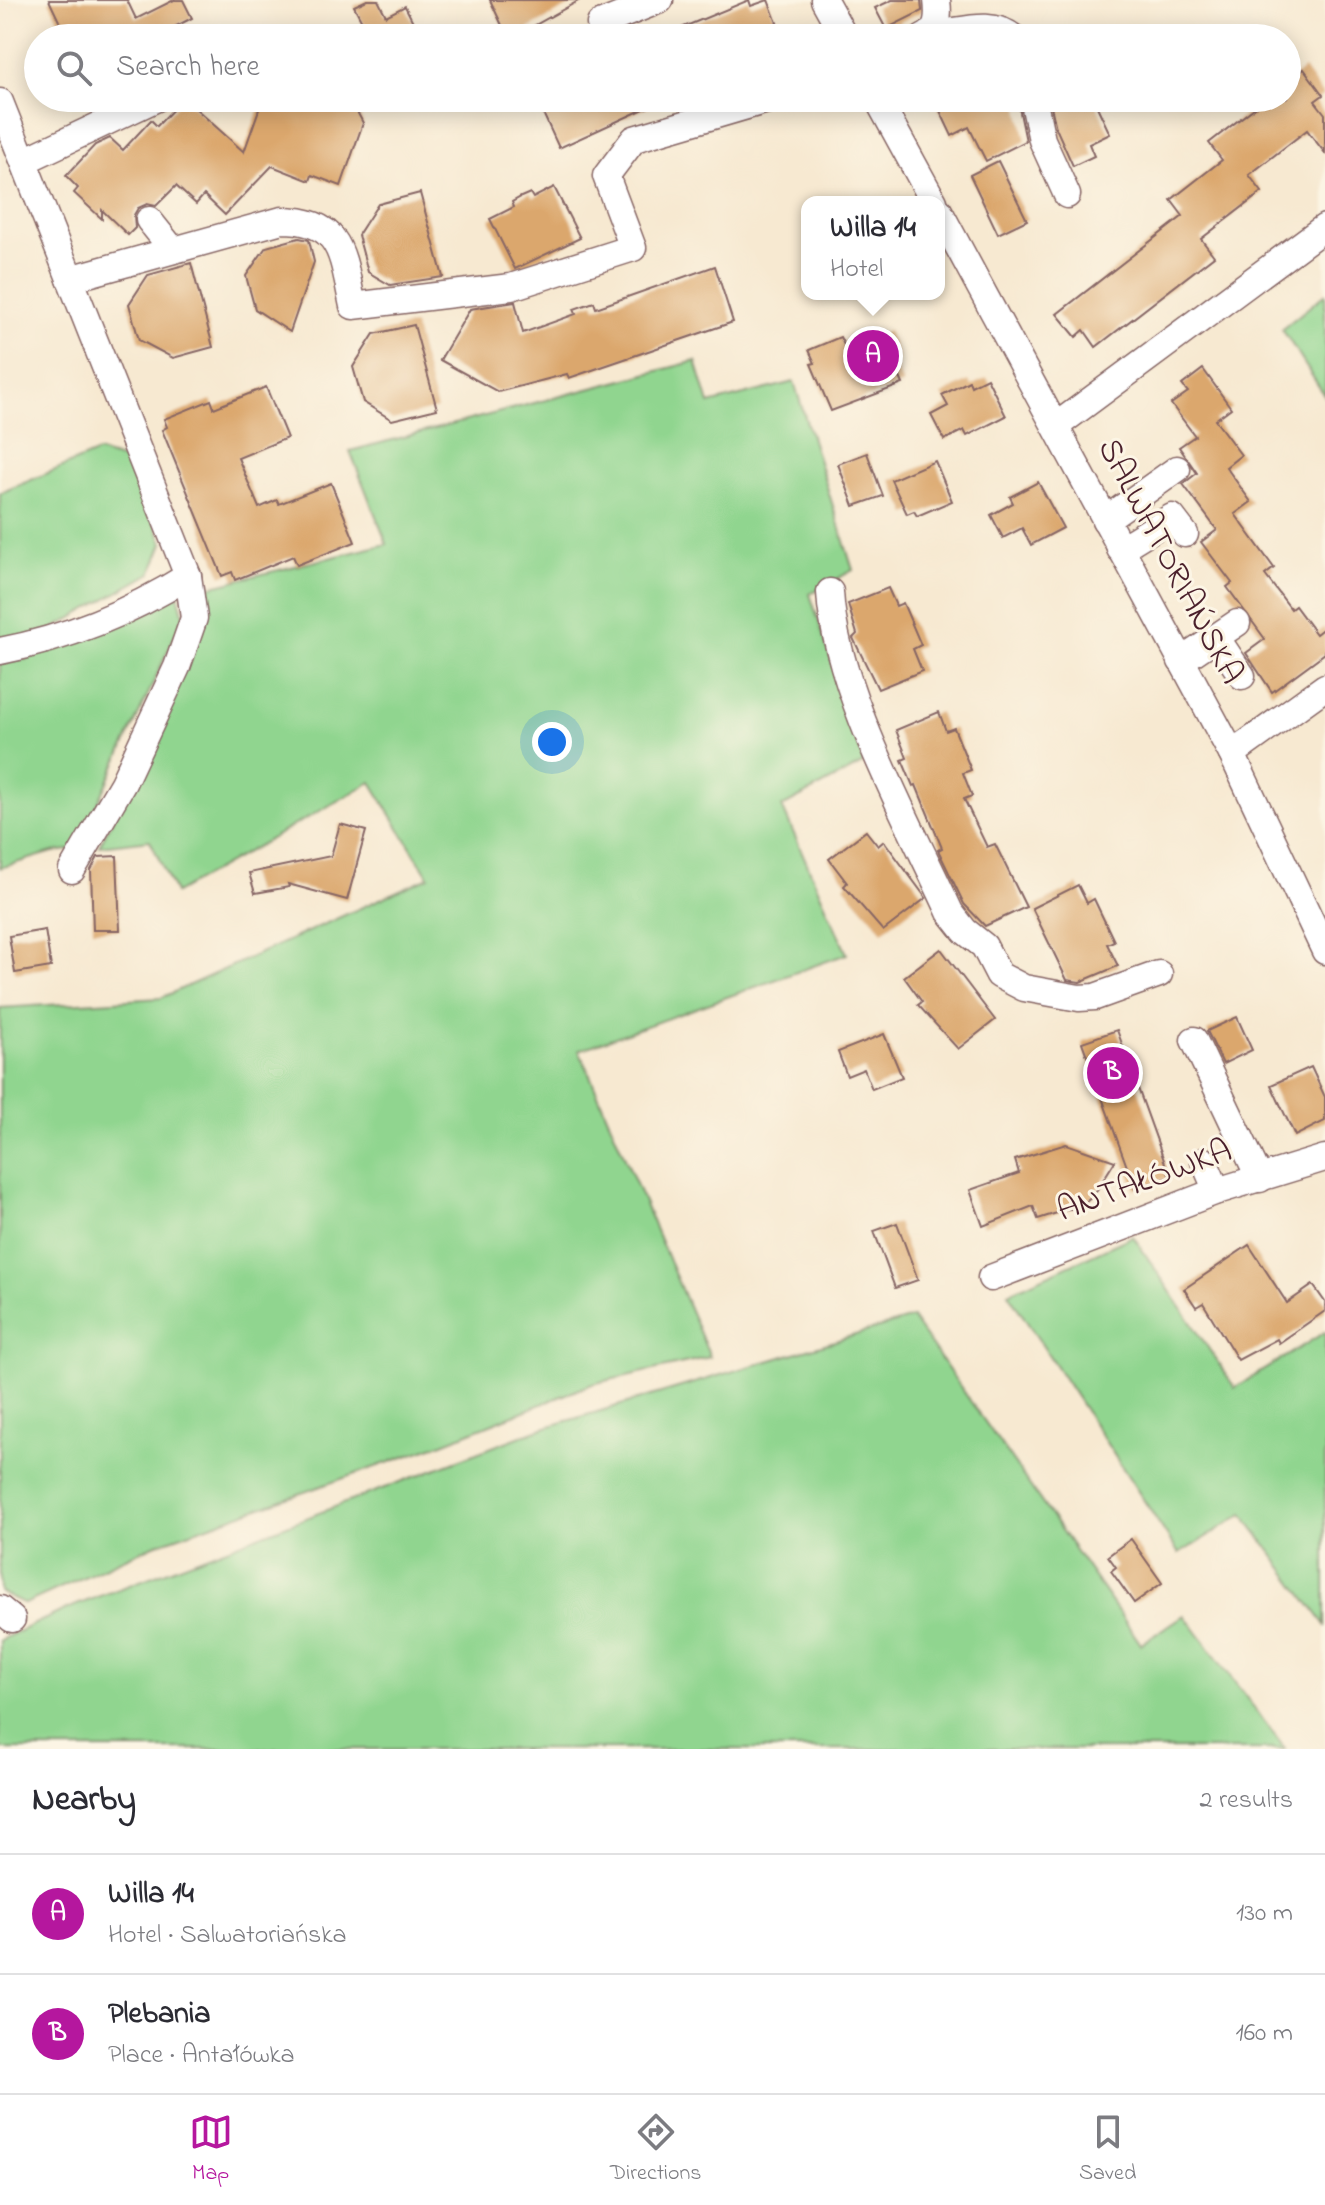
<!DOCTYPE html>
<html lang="en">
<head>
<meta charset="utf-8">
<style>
	body { margin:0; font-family:"Indie Flower",sans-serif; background:#f7f7f7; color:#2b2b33 }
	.you { position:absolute; left:552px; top:742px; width:28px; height:28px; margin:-20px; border:6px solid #fff; border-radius:50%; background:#1a73e8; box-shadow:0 0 0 12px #1a73e833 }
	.badge { display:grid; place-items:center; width:52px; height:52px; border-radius:50%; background:#b5179e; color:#fff; font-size:26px; font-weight:700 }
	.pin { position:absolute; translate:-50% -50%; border:4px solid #fff; box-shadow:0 2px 8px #0006 }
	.popup { position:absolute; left:801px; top:196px; width:144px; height:104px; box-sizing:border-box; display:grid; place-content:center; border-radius:16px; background:#fff; filter:drop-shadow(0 2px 6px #0005); font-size:26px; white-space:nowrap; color:#7c7c81 }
	.popup b { font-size:30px; color:#2b2b33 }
	.popup::after { content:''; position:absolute; left:50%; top:100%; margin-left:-16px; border:16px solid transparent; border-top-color:#fff }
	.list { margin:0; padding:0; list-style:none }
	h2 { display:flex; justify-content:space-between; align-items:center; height:104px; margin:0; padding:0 32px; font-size:34px }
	h2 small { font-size:26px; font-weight:400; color:#7c7c81 }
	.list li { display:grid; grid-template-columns:52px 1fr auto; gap:24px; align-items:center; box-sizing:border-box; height:120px; padding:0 32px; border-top:2px solid #e1e1e2 }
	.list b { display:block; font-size:30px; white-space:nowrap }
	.list p { margin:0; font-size:26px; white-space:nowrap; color:#7c7c81 }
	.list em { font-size:26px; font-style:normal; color:#7c7c81 }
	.icon { flex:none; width:44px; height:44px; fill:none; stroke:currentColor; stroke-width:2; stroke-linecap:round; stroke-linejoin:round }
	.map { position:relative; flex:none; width:1325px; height:1749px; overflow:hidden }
	.search { position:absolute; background:#fff; box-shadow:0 4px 20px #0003; left:24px; right:24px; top:24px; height:88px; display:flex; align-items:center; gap:20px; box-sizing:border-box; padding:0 28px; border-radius:44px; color:#7c7c81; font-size:30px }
	.sheet { height:344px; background:#fff }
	nav { display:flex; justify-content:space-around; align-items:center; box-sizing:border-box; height:112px; border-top:2px solid #e1e1e2; background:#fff; font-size:22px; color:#7c7c81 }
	nav a { display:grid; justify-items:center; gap:4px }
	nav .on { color:#b5179e }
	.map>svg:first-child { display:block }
</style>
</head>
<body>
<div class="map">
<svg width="1325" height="1749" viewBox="0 0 1325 1749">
	<rect width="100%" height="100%" fill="#fcf5e5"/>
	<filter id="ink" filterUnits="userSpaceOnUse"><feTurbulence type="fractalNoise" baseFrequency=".0125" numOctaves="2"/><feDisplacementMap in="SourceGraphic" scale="16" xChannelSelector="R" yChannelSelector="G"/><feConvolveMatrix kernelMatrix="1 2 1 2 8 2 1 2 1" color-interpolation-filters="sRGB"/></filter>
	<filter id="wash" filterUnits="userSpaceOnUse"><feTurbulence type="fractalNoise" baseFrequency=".006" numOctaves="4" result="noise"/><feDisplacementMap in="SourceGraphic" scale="32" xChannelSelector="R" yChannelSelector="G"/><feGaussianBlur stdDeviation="1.8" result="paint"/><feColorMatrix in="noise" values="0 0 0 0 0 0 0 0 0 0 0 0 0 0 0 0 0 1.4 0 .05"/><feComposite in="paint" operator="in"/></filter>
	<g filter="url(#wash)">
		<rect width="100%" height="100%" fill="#f7e9d1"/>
		<g fill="#90d58f" stroke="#6d7a5d" stroke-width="2">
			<path d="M1325,294V396L1282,329Z"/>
			<path d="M696,361L709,404L794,382L853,570L810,594L864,763L782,807L847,954L579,1050L710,1357L592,1384L435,1446L154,1545L25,1604L0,1592V1008L161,998L429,877L371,782L175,893L150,840L99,846L163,724L208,587L387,544L350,451Z"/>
			<path d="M98,452L131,462L163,543L151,573L37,638L0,644V493Z"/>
			<path d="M177,591L184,616L77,849L53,852L0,868V664L27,659Z"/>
			<path d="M1133,1236L1235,1388L1325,1332V1625L1243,1514L1179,1554L1008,1293Z"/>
			<path d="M912,1318L1141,1644L1184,1615L1285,1749H0V1640L69,1608L537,1430Z"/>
		</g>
		<g id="blocks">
			<g fill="#dba76d">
				<path d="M49,0H127L136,19L174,0H183L192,18L153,38H67Z"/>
				<path d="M367,0H378L386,16L405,6L421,38H342L365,27L354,6Z"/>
				<path d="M490,0H580L512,38H508Z"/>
				<path d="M749,0L751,6L768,0L783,38H657Z"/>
				<path d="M892,0H921L922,11L886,29L875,8Z"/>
				<path d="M1304,69L1323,95L1315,101L1325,114V153L1307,130L1249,175L1262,192L1201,239L1214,256L1096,347L1084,330L1076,337L1057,314L1183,216L1171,200L1222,160L1209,143L1267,98H1287V83Z"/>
				<path d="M184,98L244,152L263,98H350L363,123L341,186L312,175L310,181L272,166L225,215L204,195L196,204L176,186L156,206L147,204L138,208L134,215L135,228L128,235L102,210V219L74,193L78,188L66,176L95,145L110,138L123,150L151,120L157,126Z"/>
				<path d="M536,98H668L559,148Z"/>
				<path d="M934,98H1017L1026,141L986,161L969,127L952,136Z"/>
				<path d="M1049,98H1093L1110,134L1089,144L1094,156L1073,166L1056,128Z"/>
				<path d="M998,161L1027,220L998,234L970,175Z"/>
				<path d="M554,187L580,238L515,269L490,219L514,207L512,202L521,197L530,193L533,198Z"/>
				<path d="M420,193L443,277L390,285L368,272L358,235L378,204Z"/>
				<path d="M299,238L309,240L314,262L290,332L255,309L246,276L266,247Z"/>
				<path d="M191,263L213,347L173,358L139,340L129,304L148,275Z"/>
				<path d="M715,266L733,322L569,378L567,374L498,392L440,360L470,309L515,302L523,333L576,314L574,309L594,302L596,308Z"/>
				<path d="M414,325L437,409L392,420L363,402L353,367L374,334Z"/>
				<path d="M888,331L899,358L893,361L903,384L831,411L811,364L815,363L809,350L840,337L846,349Z"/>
				<path d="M1203,369L1231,408L1215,420L1241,455L1226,467L1251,502L1235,514L1274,568L1265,575L1291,609L1295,606L1316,634L1325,627V653L1272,692L1246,653L1265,639L1227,587L1232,583L1201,542L1217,530L1183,484L1197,473L1179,447L1195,436L1171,404L1188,392L1182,385Z"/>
				<path d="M987,378L1006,416L967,436L964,430L944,440L931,415L948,406L942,395L969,381L971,386Z"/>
				<path d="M266,387L287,438L238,458L259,508L277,500L279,504L331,483L355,542L297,565L293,556L235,580L232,572L222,576L162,430L167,427L164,419L211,400L214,408Z"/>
				<path d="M867,453L883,496L854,506L838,464Z"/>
				<path d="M935,461L952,501L917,516L914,511L907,514L891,480Z"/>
				<path d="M1038,482L1063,528L1031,545L1022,528L1003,538L991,515L1013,503L1010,497Z"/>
				<path d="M888,588L896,606L903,603L921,645L913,649L922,671L878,689L853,638L857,634L848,604Z"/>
				<path d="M939,712L946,731L954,728L971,770L963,773L972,796L964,799L987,847L995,844L1026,907L985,926L964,904L938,850L942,848L916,785L913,786L902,760L907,758L896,730Z"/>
				<path d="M340,824L366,831L347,900L288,884L289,887L255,893L249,873L331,856Z"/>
				<path d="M866,831L878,846L884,841L926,898L883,931L844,886L847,883L829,859Z"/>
				<path d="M117,856L120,930H93L91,870L98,857Z"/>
				<path d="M1078,885L1087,903L1094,899L1114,941L1107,944L1118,966L1080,982L1067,980L1032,908Z"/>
				<path d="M45,930L51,967L15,973L9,936Z"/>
				<path d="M941,949L995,1020L958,1049L918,1005L922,1002L904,977Z"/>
				<path d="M1237,1017L1252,1050L1223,1064L1207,1031Z"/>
				<path d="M1117,1030L1170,1177L1135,1189L1082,1042Z"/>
				<path d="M884,1034L902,1077L872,1089L864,1069L847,1076L838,1052Z"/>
				<path d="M1311,1067L1325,1097V1121L1295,1136L1271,1085Z"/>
				<path d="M1066,1144L1115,1161L1093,1196L1082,1205L1038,1219L1033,1206L983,1226L970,1190L1019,1173L1015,1160Z"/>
				<path d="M897,1223L918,1280L895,1288L874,1231Z"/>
				<path d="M1249,1245L1287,1303L1313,1285L1325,1302V1311L1279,1343L1277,1339L1238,1360L1203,1303L1196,1307L1184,1289Z"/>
				<path d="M1131,1539L1162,1583L1134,1603L1111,1571L1116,1567L1108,1556Z"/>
			</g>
		</g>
	</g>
	<g filter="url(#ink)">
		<use href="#blocks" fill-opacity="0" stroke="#876665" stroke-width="2"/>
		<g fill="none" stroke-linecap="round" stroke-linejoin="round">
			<g stroke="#876665" stroke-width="29">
				<g id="minor">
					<path d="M824,0L845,38"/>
					<path d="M600,24L660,0"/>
					<path d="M931,34C959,33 990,18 1014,38"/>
					<path d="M923,38C939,31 939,16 937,0"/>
					<path d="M877,98L934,202"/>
					<path d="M1033,98L1042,140L1067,195"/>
					<path d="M0,102L188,576L194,618L177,667L123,783L72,870"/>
					<path d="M24,161L157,98"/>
					<path d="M939,211L1232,754L1325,951"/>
					<path d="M149,220L173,250"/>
					<path d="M70,279L282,220C343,220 342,256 353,306L511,287L633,248L606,176L634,139L774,98"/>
					<path d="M1056,426L1325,227"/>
					<path d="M1105,520L1177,469"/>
					<path d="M1120,549L1172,517L1185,534"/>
					<path d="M830,592C835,689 909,822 950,912L965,931L984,946L999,975L1024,988L1079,998L1095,997L1159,974"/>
					<path d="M1216,637L1242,676"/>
					<path d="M0,651C68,638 129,613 188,576"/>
					<path d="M1181,661L1237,623"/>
					<path d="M1232,754L1325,687"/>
					<path d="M1194,1040L1260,1179"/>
					<path d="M1204,1161L1217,1191"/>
					<path d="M991,1278L1217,1191L1325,1158"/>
					<path d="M0,1609L12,1619"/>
				</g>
			</g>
			<use href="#minor" stroke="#fff" stroke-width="26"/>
		</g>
	</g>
	<g text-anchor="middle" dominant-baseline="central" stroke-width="6" stroke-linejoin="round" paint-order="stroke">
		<g font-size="34" fill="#4a1f2b" stroke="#fcf5e5">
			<text transform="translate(1169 562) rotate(62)">SALWATORIAŃSKA</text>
			<text transform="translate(1145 1182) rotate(-20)">ANTAŁÓWKA</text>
		</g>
	</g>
</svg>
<div class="you"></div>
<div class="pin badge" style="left:873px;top:356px">A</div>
<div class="popup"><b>Willa 14</b>Hotel</div>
<div class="pin badge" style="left:1113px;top:1073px">B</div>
<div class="search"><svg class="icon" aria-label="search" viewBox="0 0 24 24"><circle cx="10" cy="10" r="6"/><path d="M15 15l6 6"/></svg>Search here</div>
</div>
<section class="sheet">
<h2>Nearby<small>2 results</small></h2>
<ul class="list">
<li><span class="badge">A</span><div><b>Willa 14</b><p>Hotel · Salwatoriańska</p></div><em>130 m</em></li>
<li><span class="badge">B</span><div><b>Plebania</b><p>Place · Antałówka</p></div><em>160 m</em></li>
</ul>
</section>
<nav>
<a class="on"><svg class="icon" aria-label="map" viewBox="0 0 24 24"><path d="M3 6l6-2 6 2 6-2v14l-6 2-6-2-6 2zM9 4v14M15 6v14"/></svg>Map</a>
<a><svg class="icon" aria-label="directions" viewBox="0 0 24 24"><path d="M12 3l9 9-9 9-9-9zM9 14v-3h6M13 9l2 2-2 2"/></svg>Directions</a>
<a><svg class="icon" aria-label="saved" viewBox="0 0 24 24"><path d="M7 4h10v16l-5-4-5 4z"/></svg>Saved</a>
</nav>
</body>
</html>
